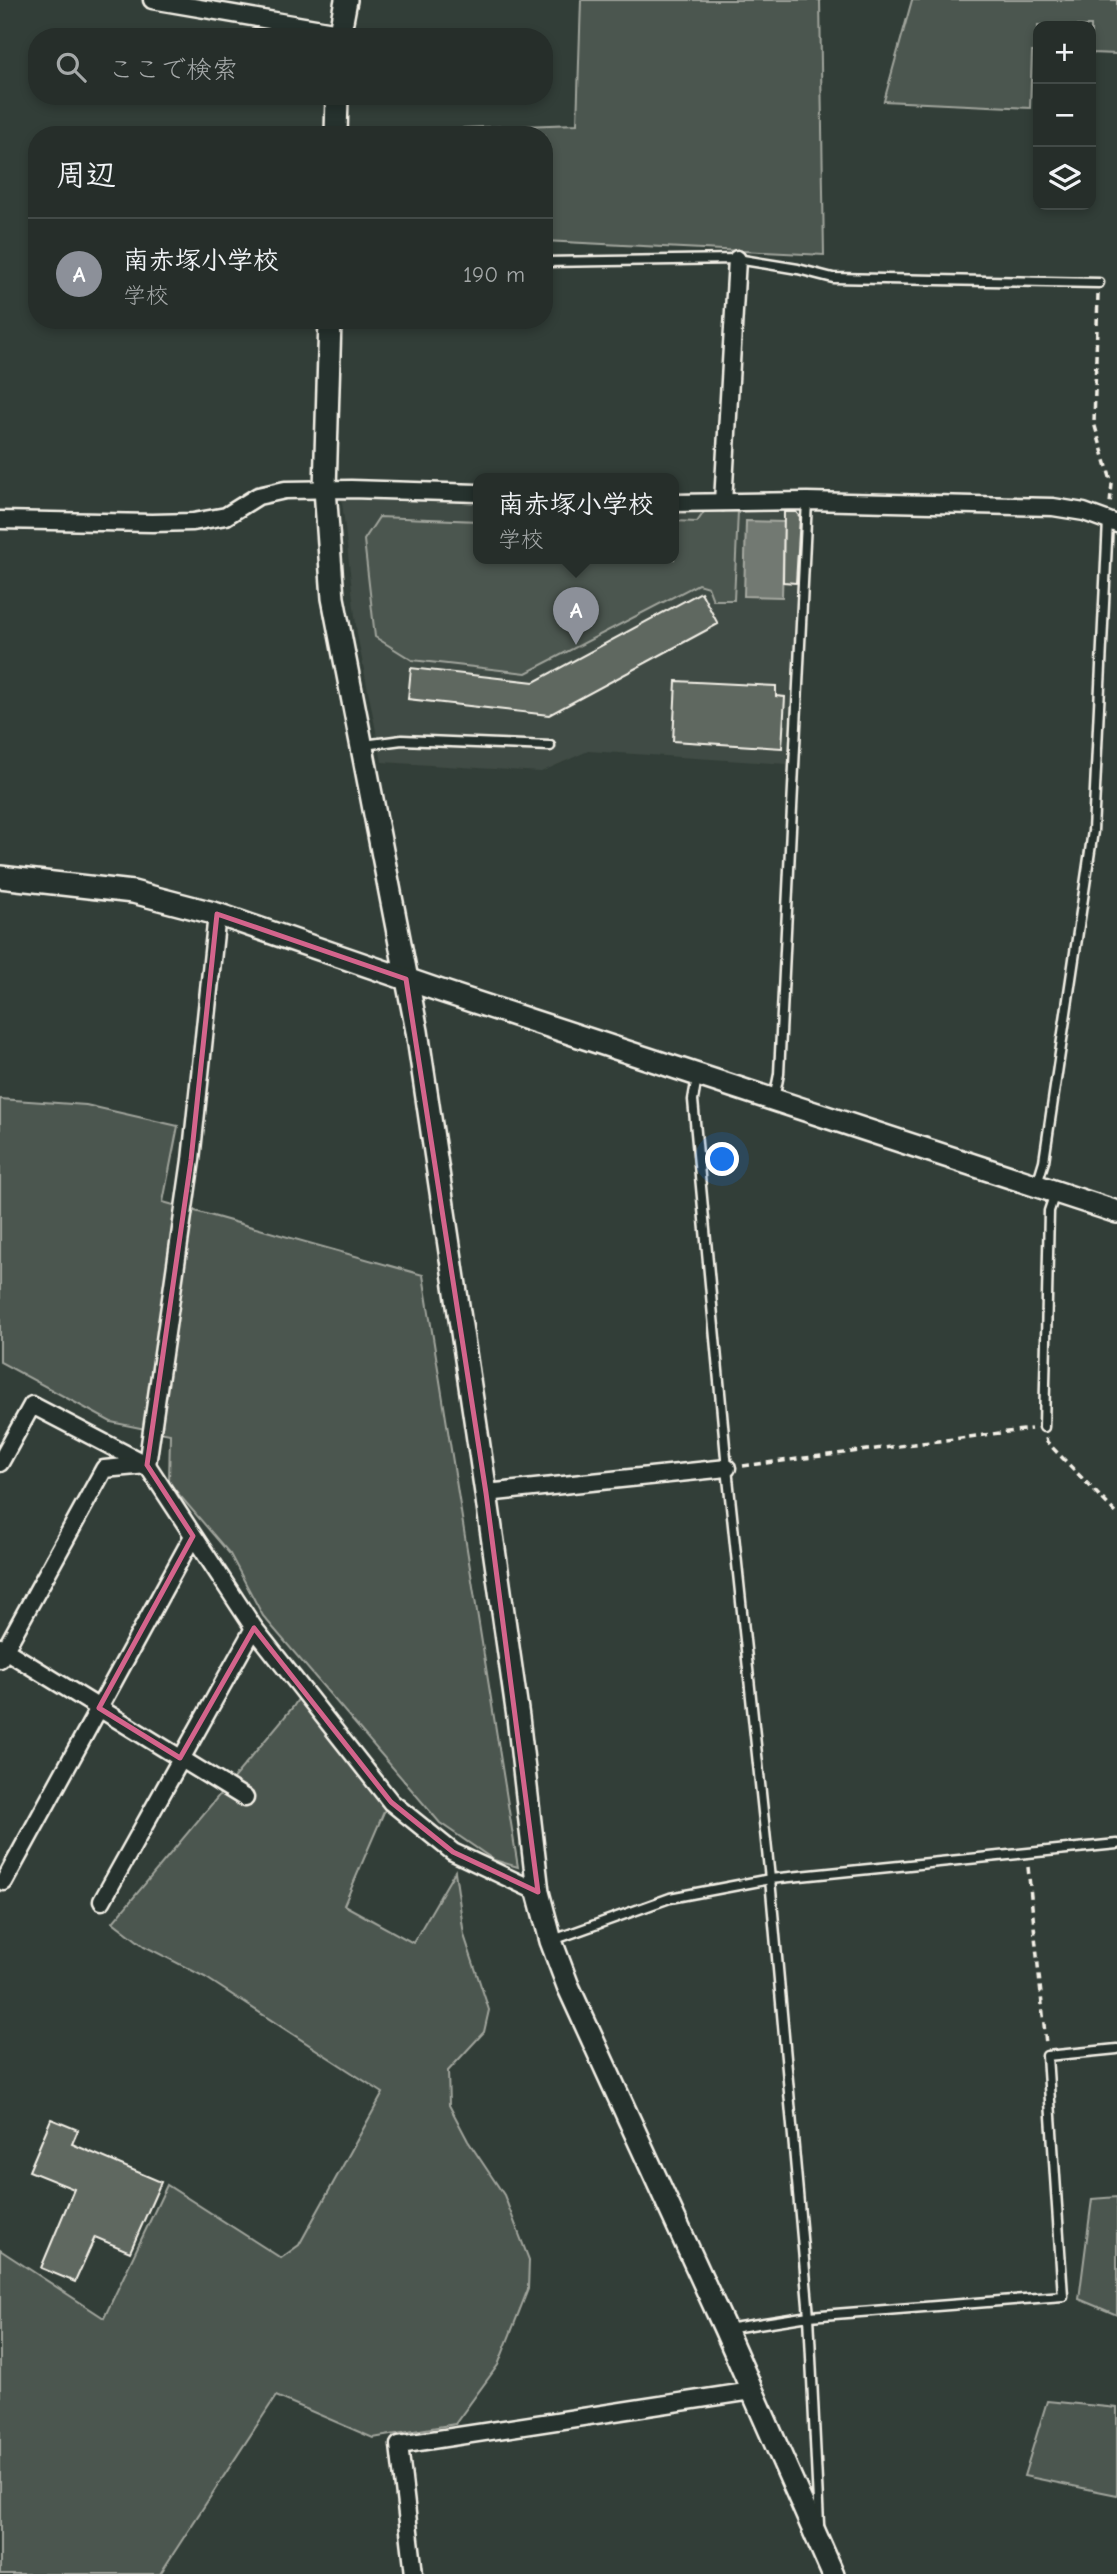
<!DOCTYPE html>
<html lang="ja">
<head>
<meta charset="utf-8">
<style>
	body { margin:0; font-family:"Comic Neue","Klee One",sans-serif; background:#2e3632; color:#f1f3f6 }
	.controls { position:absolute; right:21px; top:21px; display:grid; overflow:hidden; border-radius:14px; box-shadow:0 4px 10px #0003 }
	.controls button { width:63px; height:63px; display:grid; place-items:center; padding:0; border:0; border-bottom:2px solid #424a47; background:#262e2a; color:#f1f3f6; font:35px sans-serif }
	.you { position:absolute; left:723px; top:1160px; width:24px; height:24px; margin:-18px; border:5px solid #fff; border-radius:50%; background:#1a73e8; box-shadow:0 0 0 10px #1a73e833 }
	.badge { display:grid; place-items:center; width:46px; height:46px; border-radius:50%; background:#8c9099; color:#fff; font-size:23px; font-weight:700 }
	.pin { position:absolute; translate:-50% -58px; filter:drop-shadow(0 2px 4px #0008) }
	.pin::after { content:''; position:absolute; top:37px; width:24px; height:21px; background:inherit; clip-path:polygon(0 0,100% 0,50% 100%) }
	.popup { position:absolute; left:473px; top:473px; width:206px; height:91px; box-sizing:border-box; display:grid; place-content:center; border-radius:14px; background:#262e2a; filter:drop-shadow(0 2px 5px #0005); font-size:23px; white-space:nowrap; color:#a4a8a8 }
	.popup b { font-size:26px; color:#f1f3f6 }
	.popup::after { content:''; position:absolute; left:50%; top:100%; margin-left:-14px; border:14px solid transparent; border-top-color:#262e2a }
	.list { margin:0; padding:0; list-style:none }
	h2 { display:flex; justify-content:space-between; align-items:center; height:91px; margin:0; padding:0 28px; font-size:30px }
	h2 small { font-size:23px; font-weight:400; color:#a4a8a8 }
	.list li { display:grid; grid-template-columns:46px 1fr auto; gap:21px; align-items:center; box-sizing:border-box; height:112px; padding:0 28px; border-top:2px solid #424a47 }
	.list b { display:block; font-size:26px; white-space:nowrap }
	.list p { margin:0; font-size:23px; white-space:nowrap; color:#a4a8a8 }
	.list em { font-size:23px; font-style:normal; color:#a4a8a8 }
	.icon { flex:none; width:38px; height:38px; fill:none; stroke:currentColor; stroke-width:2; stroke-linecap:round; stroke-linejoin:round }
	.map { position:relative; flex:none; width:1117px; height:2574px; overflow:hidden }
	.search { position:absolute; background:#262e2a; box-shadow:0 4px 10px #0003; left:28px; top:28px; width:525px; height:77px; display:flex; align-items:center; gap:18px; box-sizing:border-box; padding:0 24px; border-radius:28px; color:#a4a8a8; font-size:26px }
	.panel { position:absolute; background:#262e2a; box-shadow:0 4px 10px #0003; left:28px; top:126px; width:525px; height:203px; border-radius:28px }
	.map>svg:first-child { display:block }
</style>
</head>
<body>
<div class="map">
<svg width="1117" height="2574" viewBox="0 0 1117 2574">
	<rect width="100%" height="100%" fill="#323e38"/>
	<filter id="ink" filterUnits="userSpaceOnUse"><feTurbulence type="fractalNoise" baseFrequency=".0143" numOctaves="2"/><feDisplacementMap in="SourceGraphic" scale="14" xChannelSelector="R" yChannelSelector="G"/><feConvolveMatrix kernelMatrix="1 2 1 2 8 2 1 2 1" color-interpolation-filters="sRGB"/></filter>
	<g filter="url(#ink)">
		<path fill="#404b44" d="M351,495L478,504V559H674V512H796L800,517L787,764L588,751L541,772L382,762L357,634L342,501Z"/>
		<g fill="#4c564f" stroke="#a0a49c" stroke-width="2">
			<path d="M581,0H820L824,255L544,241V135H461L463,128L577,124Z"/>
			<path d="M912,0H1117V54L1091,53V26H1038V52H1032L1030,108L884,101Z"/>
			<path d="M738,511L734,600H713L708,587L698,584L526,673L412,660L375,637L364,540L379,517L478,521V559H674V521L697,522L704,512Z"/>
			<path d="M0,1099L86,1105L178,1126L163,1202L423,1275L518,1867L494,1860L440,1823L263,1616L230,1554L169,1483L170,1434L111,1422L0,1362Z"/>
			<path d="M300,1696L390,1798L344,1905L413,1943L455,1871L464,1935L489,2010L484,2032L448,2071L449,2105L468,2141L504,2195L529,2260L528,2289L498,2365L455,2424L373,2438L276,2396L160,2574H0V2250L104,2318L167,2185L281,2258L299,2245L383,2093L205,1977L144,1946L113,1922L293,1707Z"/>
			<path d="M1117,2197V2315L1079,2299L1092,2199Z"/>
			<path d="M1047,2401L1117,2408V2495L1024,2476Z"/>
		</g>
		<path fill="#727972" stroke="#a6a9a1" stroke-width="2" d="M746,521L784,522L782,597L744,596Z"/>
		<g fill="#5f6861" stroke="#f4f1e8" stroke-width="2">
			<path d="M784,512H796L800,517L796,583L783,582Z"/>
			<path d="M701,592L718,624L549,715L408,699L411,668L534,682Z"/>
			<path d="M676,681L776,686V696L785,697L782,748L673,741Z"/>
			<path d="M51,2119L78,2130L72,2144L161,2182L130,2252L95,2237L75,2282L41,2268L74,2189L29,2171Z"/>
		</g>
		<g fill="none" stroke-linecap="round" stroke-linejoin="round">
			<g stroke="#f4f1e8" stroke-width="13">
				<g id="lane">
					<path d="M544,262L737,259L798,269L833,278L1099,283"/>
					<path d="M364,745L402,740L550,746"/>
					<path d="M697,1077L693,1100L727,1468L770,1879L809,2316L819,2524"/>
					<path d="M774,1099L779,1074L807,501"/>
					<path d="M1037,1184L1044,1161L1093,831L1108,521"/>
					<path d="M1044,1427L1049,1211L1055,1193"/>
					<path d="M553,1940L670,1898L770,1879L1117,1844"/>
					<path d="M726,2329L809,2316L1063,2296L1047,2056L1117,2049"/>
				</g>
			</g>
			<g stroke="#f4f1e8" stroke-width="21">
				<g id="street">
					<path d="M152,0L339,32"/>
					<path d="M723,502L737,259"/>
					<path d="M674,503L807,501L1053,507L1084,512L1117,524"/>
					<path d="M0,520L152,523L193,522L226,516L258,496L285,490L351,489L478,493"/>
					<path d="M0,1463L32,1405L147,1465L254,1628L391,1802L453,1852L538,1892"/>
					<path d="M147,1465L191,1160L217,914"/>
					<path d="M486,1493L727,1468"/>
					<path d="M0,1647L245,1798"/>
					<path d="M0,1659L104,1469L147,1465"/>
					<path d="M4,1882L193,1536"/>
					<path d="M102,1901L254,1628"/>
					<path d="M414,2574L399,2445L752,2391"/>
				</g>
			</g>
			<g stroke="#f4f1e8" stroke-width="26">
				<g id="secondary">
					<path d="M339,37L346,0"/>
					<path d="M336,135L337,96"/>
					<path d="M330,320L325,489L333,598L417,1031L486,1493L518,1717L538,1892L551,1941L568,1986L725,2329L833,2574"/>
					<path d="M0,877L133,892L217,914L441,991L1117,1212"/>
				</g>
			</g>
			<g stroke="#f4f1e8" stroke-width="3.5" stroke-dasharray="7 5" stroke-linecap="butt">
				<path d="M1098,294L1094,423L1112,484L1110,504"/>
				<path d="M1046,1438L1047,1442L1117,1514"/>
				<path d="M743,1466L1031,1429"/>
				<path d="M1028,1867L1046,2044"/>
			</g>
			<use href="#lane" stroke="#26332d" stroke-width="8"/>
			<use href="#street" stroke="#26332d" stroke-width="16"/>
			<use href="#secondary" stroke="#26332d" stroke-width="21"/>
		</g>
	</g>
	<path fill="none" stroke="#d4648c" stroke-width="5" stroke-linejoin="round" d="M217,914L406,979L486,1493L538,1892L453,1852L391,1802L254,1628L180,1758L99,1708L193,1536L147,1465L191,1160Z"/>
</svg>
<div class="controls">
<button>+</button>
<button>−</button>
<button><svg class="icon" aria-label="layers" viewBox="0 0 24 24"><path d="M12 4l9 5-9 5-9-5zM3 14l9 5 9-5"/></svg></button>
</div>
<div class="you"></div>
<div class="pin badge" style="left:576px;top:645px">A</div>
<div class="popup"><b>南赤塚小学校</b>学校</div>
<div class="search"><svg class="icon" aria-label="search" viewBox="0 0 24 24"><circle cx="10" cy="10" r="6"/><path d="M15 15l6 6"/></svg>ここで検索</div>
<section class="panel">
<h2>周辺<small></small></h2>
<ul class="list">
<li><span class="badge">A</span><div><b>南赤塚小学校</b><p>学校</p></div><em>190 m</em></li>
</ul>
</section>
</div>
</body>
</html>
